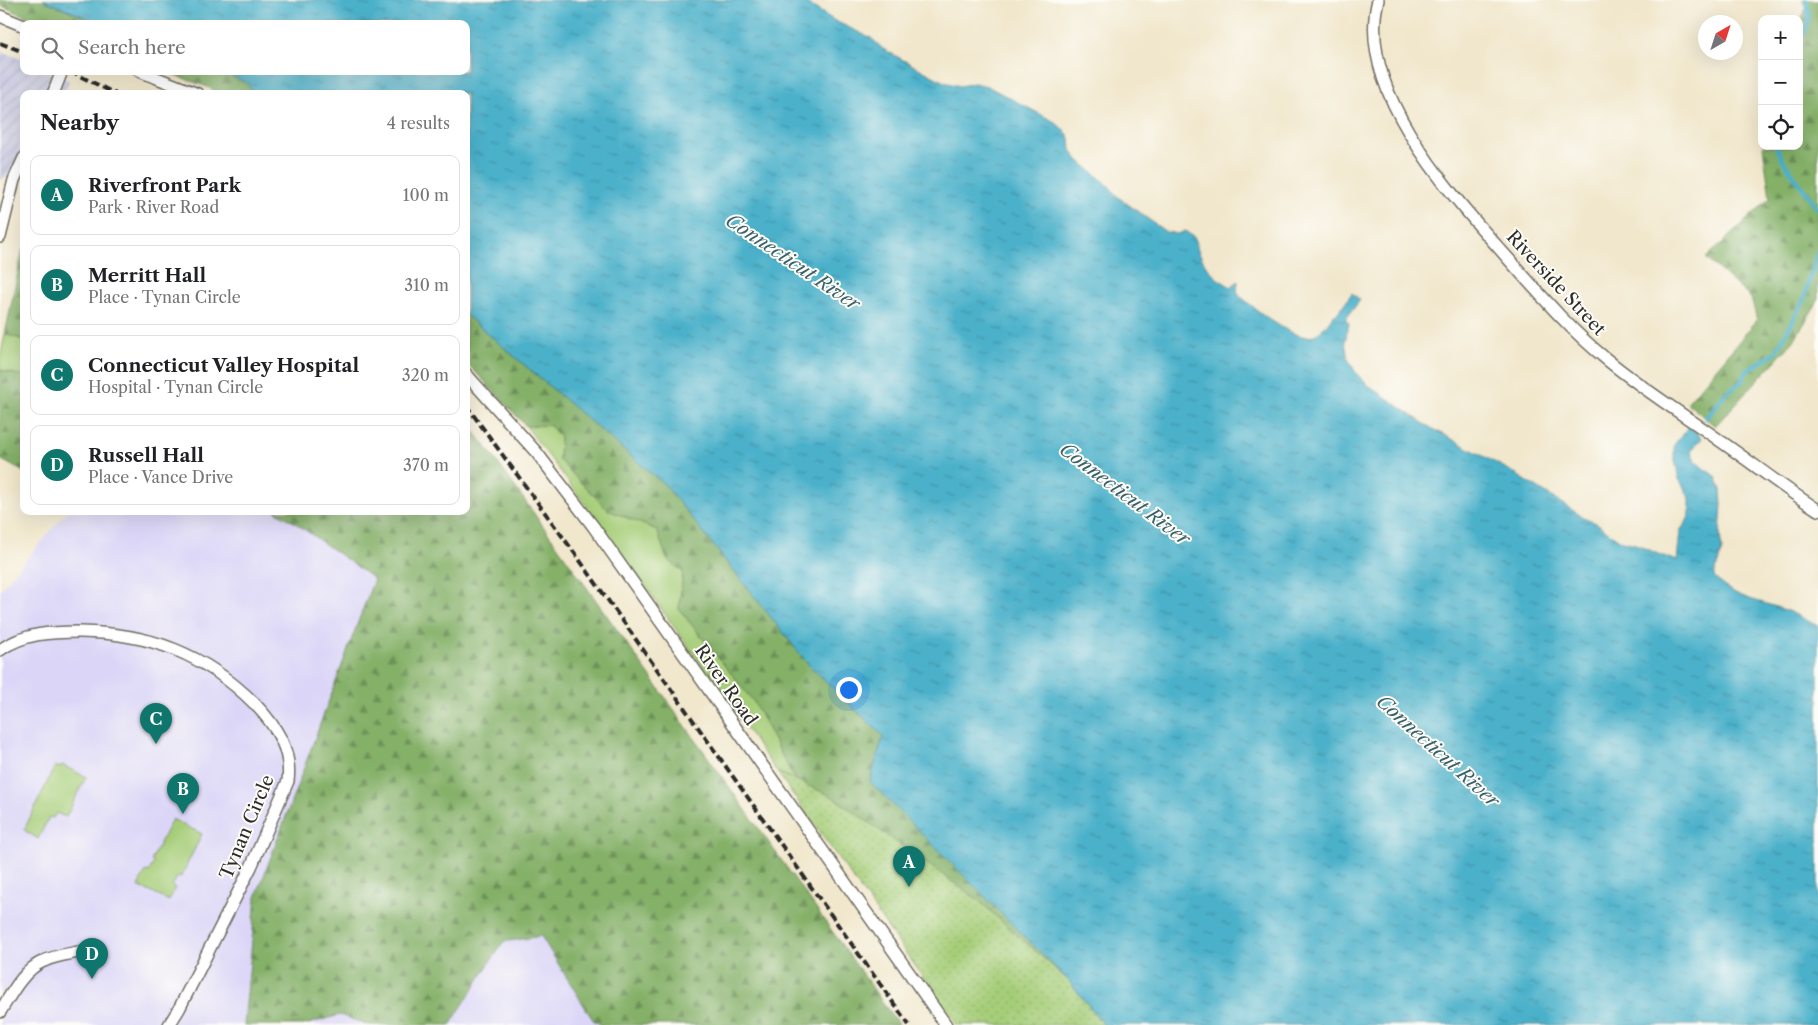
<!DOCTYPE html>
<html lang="en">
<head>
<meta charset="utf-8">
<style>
	body { margin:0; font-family:"Libre Caslon Text",serif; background:#f2f2f2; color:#202124 }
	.controls { position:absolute; right:15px; top:15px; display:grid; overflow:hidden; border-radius:10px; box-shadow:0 5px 20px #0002 }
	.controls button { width:45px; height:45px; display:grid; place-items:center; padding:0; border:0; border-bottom:1px solid #e0e0e0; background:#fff; color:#202124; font:25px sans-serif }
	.compass { position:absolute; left:1698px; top:15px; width:45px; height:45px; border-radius:50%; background:#fff; box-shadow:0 5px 20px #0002; rotate:39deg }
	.you { position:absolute; left:848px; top:689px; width:18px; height:18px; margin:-12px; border:4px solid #fff; border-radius:50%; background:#1a73e8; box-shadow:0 0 0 8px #1a73e833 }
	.badge { display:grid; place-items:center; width:32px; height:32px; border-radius:50%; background:#0f766e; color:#fff; font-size:16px; font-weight:700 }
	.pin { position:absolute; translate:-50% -41px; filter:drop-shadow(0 1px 2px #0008) }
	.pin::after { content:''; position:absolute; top:26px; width:18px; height:15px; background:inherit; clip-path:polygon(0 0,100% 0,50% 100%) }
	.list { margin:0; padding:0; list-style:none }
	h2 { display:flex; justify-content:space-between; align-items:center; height:65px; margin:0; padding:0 20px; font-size:21px }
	h2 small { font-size:16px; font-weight:400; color:#757577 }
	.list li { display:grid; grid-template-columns:32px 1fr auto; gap:15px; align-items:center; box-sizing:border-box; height:80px; margin:0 10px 10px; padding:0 10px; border:1px solid #e0e0e0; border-radius:10px }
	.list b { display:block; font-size:19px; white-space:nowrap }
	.list p { margin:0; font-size:16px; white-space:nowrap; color:#757577 }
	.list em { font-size:16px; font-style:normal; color:#757577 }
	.icon { flex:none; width:28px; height:28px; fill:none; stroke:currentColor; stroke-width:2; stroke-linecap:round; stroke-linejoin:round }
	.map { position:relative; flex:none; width:1818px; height:1025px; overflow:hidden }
	.search { position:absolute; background:#fff; box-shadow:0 5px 20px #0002; left:20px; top:20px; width:450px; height:55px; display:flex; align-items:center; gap:12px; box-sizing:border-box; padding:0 18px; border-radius:10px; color:#757577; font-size:19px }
	.panel { position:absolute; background:#fff; box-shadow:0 5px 20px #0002; left:20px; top:90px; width:450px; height:425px; border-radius:10px }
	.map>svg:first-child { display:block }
</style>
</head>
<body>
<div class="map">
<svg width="1818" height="1025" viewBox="0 0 1818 1025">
	<defs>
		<pattern id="industrial-furrows" width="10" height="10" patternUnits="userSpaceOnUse" patternTransform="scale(1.25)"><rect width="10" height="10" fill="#c1c2dd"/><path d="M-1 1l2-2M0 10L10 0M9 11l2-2" fill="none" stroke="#a6a7be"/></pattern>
		<pattern id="forest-firs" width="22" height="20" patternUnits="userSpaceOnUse" patternTransform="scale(1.25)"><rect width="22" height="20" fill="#84b068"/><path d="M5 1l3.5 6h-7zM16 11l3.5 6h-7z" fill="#6c8f56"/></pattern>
		<pattern id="park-dots" width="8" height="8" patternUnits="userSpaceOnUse" patternTransform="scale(1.25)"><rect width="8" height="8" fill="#a6cd78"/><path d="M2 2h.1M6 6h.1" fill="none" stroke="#8fb068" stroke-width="1.8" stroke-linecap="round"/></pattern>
		<pattern id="water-ripples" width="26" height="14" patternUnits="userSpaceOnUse" patternTransform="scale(1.25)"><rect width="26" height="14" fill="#4bb1ca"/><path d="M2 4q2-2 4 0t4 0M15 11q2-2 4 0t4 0" fill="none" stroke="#3f90a4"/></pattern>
	</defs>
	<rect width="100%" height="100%" fill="#fdfcf7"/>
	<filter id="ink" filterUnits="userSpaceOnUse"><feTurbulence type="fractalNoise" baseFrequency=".02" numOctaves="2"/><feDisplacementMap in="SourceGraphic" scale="10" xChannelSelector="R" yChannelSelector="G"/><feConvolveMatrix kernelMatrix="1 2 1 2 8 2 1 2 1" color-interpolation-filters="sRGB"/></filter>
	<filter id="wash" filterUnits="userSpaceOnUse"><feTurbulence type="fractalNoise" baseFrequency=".0096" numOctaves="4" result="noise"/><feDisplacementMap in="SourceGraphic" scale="20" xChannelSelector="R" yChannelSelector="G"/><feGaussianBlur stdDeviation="1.12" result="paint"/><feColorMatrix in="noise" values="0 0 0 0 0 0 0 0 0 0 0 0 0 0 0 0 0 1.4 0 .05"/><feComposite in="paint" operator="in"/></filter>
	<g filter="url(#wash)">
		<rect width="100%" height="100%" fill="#f1e7cc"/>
		<g fill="#dbd6f7">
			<path d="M68,511H275L294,522L374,579L256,897L244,1025H0V590Z"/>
			<path d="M542,936L593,1020L601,1025H450L503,942Z"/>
			<path d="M340,1015L368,1025H304Z"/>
		</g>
		<path fill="url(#industrial-furrows)" d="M0,52L24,59V71H49L69,81L64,94H24V165L0,180Z"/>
		<g fill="#a6cd78" stroke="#687c52">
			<path d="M5,334L24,340V373L19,375L0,370V359Z"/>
			<path d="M550,425L560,437L559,460L608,510L657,530L667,559L683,571L679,609L754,702L795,780L777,772L616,545L526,426Z"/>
			<path d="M62,765L86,777L66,817L56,813L53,818L49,817L38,839L24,830L55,766L60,768Z"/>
			<path d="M172,819L202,834L181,877L178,876L172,886L175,888L169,901L138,886L146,871L149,872L154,862L151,861Z"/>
		</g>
		<g fill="url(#forest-firs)" stroke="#586e4a">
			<path d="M0,0H43L102,24H43L0,5Z"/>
			<path d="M1802,0H1818V301L1793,342L1715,426L1687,403L1757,320L1751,298L1706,258L1770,198L1763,146H1799V27L1807,6Z"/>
			<path d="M164,71H219L245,82L256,94H216L210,88Z"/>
			<path d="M23,248L24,249V340L5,334Z"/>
			<path d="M466,315L666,486L809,665L883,736L870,782L1069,981L978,900L831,796L795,780L754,702L679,609L683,572L667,559L657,530L608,510L559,460L560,437L550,425L526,426L466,362Z"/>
			<path d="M0,370L19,375L24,373V472L0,459Z"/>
			<path d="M466,421L493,456L899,1025H601L593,1020L541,936L503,942L450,1025H368L340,1015L304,1025H244L256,897L374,579L294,522L275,511H466Z"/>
		</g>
		<path fill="url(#park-dots)" stroke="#687c52" d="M777,772L831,796L978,900L1069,981L1104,1025H957Z"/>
		<path fill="url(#water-ripples)" stroke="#3b6e7a" d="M43,0H802L835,21L871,38L883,49L944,82L960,86L974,83L987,86L1055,122L1067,133L1070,138L1071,150L1078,160L1108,185L1118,197L1166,232L1178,234L1185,231L1195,238L1198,251L1206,266L1218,279L1231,287L1238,281L1237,291L1241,297C1255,308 1294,342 1312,336C1321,333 1329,322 1334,314L1336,315L1352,293L1360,300L1345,320L1349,323L1345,342L1348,359L1356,373L1368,385L1426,425L1509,470L1583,517L1598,524L1619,540L1639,545L1658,554L1677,561L1680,531L1687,521L1690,513V498L1679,479L1674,456V445L1689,426L1702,438L1691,451C1695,464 1705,470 1716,476L1721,490L1722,504L1720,535L1722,550L1714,577C1737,601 1762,600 1790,612C1800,616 1809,622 1818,626V1025H1104L1069,981L870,782L883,736L809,665L666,486L466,315V94H256L245,82L219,71H466V24H102Z"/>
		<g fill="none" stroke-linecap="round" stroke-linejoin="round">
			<g stroke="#4bb1ca" stroke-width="4.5">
				<path d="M1799,42C1808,29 1811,15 1806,0"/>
				<path d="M1776,146L1784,162L1818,209"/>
				<path d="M1706,418L1726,393L1741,382L1747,371L1776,352L1803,302L1818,250"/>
			</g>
		</g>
	</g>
	<g filter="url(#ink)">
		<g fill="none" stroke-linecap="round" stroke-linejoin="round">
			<g stroke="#706d63" stroke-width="14">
				<g id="minor">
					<path d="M1378,0C1355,90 1450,193 1505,255C1537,291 1568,328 1605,358C1641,388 1681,413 1719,440C1752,463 1784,488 1818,510"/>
					<path d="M0,16L24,26"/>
					<path d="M139,71L198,94"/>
					<path d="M53,94L62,71"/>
					<path d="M0,237L14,180L24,158"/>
					<path d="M466,374L537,453L593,526L946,1025"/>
					<path d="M0,650C24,633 51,632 80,632C150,633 205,654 255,704C276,726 292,750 288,781L251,867L179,1009L169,1025"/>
					<path d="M0,1012C11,994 24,969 44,961C56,955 70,954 83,951"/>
				</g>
			</g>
			<use href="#minor" stroke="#fff" stroke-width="11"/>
			<g stroke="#2b2b2b" stroke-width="4" stroke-dasharray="8 4" stroke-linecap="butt">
				<path d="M0,43L24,52"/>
				<path d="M70,71L116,94"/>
				<path d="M466,405L576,555L909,1025"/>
			</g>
		</g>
	</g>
	<g text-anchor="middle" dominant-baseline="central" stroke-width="4" stroke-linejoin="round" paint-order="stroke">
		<g font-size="18" fill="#2b2b2b" stroke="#fdfcf7">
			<text transform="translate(1556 283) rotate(47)">Riverside Street</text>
			<text transform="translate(726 685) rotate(55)">River Road</text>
			<text transform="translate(247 827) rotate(-67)">Tynan Circle</text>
		</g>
		<g font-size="19" font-style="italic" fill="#38616b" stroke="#fdfcf7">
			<text transform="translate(793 262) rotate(34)">Connecticut River</text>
			<text transform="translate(1125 494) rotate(37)">Connecticut River</text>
			<text transform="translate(1438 751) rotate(42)">Connecticut River</text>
		</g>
	</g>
</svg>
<div class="controls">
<button>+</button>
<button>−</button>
<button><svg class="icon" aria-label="locate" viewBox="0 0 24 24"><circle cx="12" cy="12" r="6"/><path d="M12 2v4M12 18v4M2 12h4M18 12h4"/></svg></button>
</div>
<svg class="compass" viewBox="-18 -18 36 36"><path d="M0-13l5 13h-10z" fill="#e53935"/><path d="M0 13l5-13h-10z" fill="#757577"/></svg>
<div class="you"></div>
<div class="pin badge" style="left:909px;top:887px">A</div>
<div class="pin badge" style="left:183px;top:814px">B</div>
<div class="pin badge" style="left:156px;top:744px">C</div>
<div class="pin badge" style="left:92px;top:979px">D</div>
<div class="search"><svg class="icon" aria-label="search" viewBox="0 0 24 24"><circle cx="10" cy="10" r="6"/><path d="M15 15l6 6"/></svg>Search here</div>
<section class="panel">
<h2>Nearby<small>4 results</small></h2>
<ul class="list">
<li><span class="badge">A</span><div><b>Riverfront Park</b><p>Park · River Road</p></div><em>100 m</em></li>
<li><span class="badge">B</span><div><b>Merritt Hall</b><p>Place · Tynan Circle</p></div><em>310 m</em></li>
<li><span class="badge">C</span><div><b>Connecticut Valley Hospital</b><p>Hospital · Tynan Circle</p></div><em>320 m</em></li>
<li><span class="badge">D</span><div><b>Russell Hall</b><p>Place · Vance Drive</p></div><em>370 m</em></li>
</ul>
</section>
</div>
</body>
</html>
